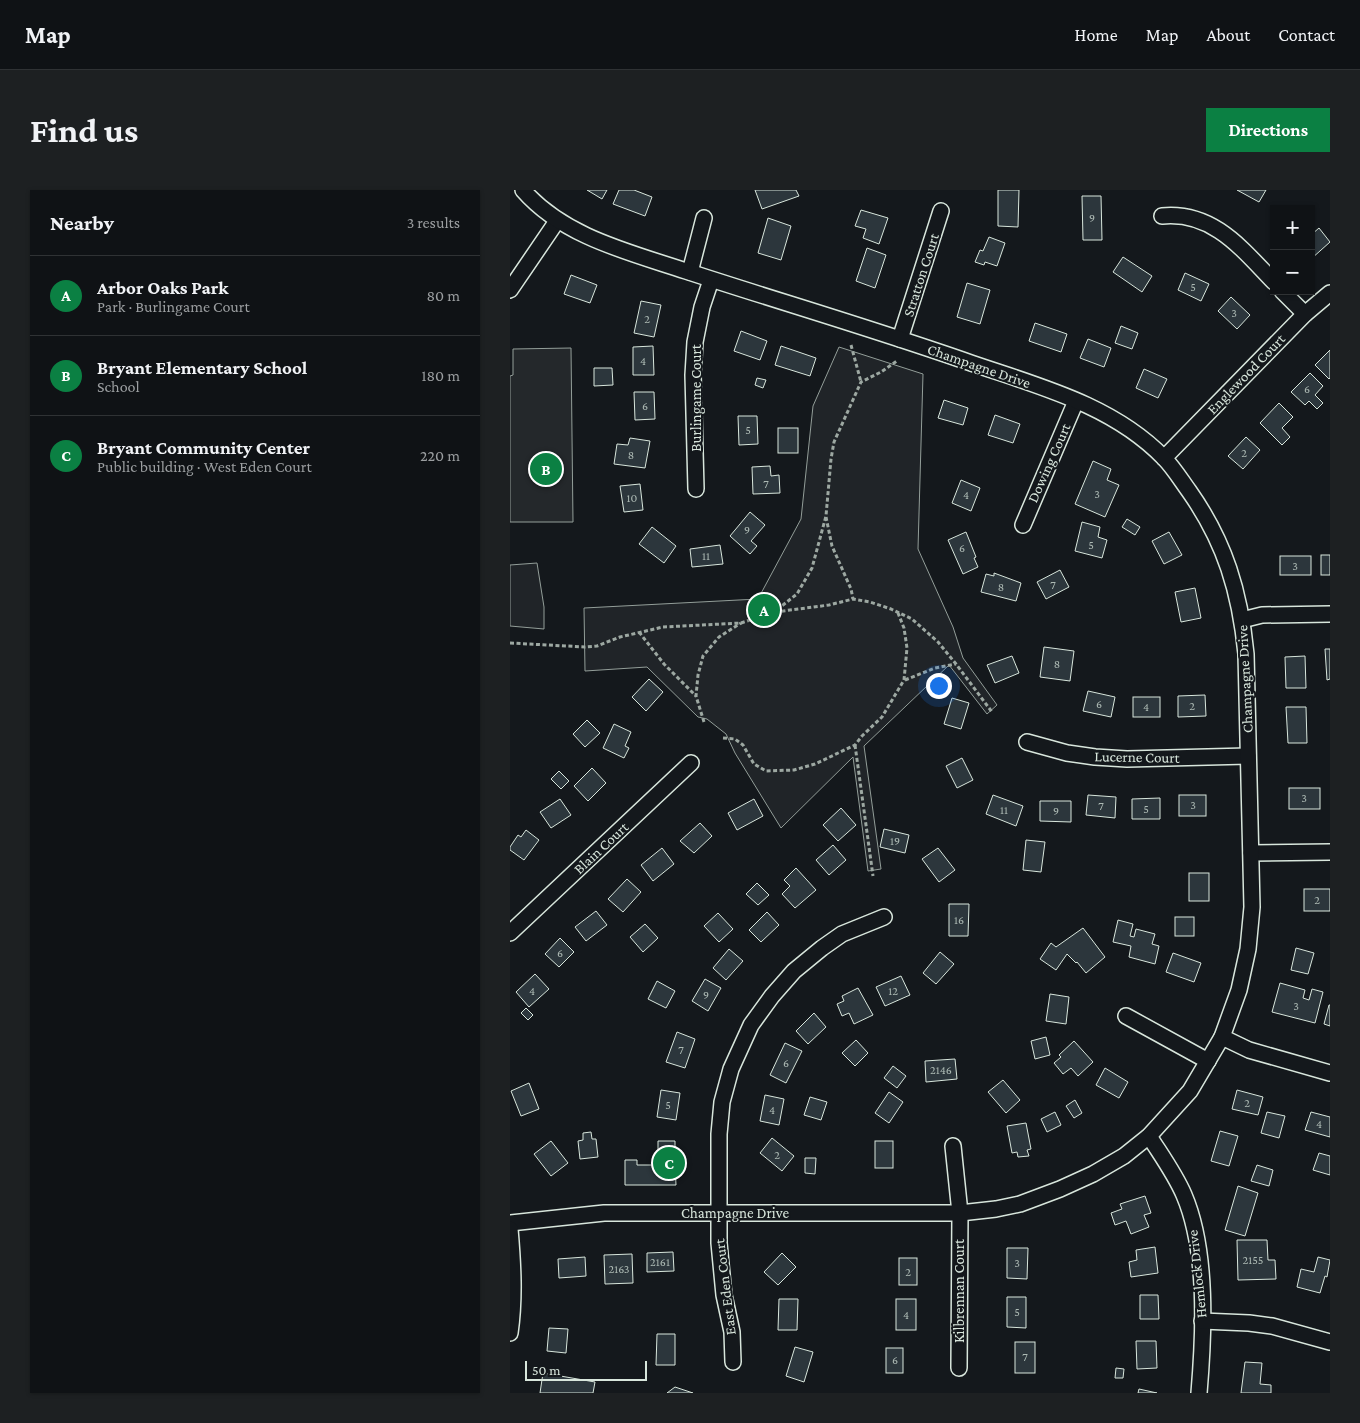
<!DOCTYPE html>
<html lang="en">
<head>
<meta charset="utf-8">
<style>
	body { margin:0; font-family:"Crimson Pro",serif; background:#1d2022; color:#f1f3f6 }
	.controls { position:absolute; right:15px; top:15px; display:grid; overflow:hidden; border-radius:0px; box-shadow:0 1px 4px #0004 }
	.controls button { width:45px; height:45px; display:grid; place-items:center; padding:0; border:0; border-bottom:1px solid #2f3234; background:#0f1215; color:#f1f3f6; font:25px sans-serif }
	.scale { position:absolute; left:15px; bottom:12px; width:122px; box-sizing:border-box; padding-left:5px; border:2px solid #d8e6dc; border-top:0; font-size:14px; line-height:18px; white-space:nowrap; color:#d8e6dc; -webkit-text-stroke:4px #14181c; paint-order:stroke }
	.you { position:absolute; left:428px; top:495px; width:18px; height:18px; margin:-12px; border:4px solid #fff; border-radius:50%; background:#1a73e8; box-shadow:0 0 0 8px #1a73e833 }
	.badge { display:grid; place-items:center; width:32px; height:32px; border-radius:50%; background:#0b8043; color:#fff; font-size:16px; font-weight:700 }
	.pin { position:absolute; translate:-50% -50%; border:2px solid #fff; box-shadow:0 1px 5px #0006 }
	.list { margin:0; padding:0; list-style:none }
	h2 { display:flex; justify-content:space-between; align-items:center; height:65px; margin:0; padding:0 20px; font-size:21px }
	h2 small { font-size:16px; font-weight:400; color:#9b9ea0 }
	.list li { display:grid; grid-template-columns:32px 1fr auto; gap:15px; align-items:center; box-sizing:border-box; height:80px; padding:0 20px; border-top:1px solid #2f3234 }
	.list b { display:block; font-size:19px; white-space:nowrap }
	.list p { margin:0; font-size:16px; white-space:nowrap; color:#9b9ea0 }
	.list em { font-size:16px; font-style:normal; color:#9b9ea0 }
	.map { position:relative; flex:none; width:820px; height:1203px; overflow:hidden; border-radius:0px }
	header { display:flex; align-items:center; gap:30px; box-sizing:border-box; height:70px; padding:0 25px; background:#0f1215; border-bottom:1px solid #2f3234 }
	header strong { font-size:24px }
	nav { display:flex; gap:28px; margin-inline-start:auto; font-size:18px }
	.intro { display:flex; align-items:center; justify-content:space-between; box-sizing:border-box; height:120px; padding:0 30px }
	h1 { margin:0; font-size:35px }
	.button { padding:12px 22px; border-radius:0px; background:#0b8043; color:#fff; font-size:18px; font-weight:700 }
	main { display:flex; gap:30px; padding:0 30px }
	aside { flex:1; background:#0f1215; border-radius:0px; box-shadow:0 1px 4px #0004 }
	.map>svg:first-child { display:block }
</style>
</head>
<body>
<header>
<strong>Map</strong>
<nav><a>Home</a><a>Map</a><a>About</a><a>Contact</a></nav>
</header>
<div class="intro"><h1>Find us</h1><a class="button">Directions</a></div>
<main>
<aside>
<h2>Nearby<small>3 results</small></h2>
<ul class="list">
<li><span class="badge">A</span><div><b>Arbor Oaks Park</b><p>Park · Burlingame Court</p></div><em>80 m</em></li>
<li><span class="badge">B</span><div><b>Bryant Elementary School</b><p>School</p></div><em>180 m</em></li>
<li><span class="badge">C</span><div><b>Bryant Community Center</b><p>Public building · West Eden Court</p></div><em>220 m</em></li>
</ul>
</aside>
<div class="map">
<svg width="820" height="1203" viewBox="0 0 820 1203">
	<rect width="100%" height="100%" fill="#14181c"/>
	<g fill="#202428" stroke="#939e99">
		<path d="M329,157L413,184L408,359L443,437L453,468L487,515L477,524L439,475L354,556L371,679L358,681L343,567L271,638L225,563L216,544L197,529L188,527L137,477L75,481L74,418L248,409L291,329L303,216Z"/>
		<path d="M27,373L34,417V439L0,436V375Z"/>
	</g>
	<path fill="#24282b" stroke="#939e99" d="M61,158L63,332H0V186L3,185V159Z"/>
	<g fill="#2c363c" stroke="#d8e6dc">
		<path d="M77,0H97L92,9Z"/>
		<path d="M109,0H124L142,7L135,26L103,14Z"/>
		<path d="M245,0H286L289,6L252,19Z"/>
		<path d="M488,0H509L508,37L488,36Z"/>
		<path d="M727,0H756L749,12Z"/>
		<path d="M572,6H591L592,50H573Z"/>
		<path d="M351,20L378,28L369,54L353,48L356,39L345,36Z"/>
		<path d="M258,28L281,36L271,70L248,63Z"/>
		<path d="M809,38L820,52L801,69V45Z"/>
		<path d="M479,47L495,53L487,76L475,72L474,75L465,72L470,60L473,61Z"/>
		<path d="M357,58L376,65L365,98L346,91Z"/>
		<path d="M613,67L642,86L632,102L603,82Z"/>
		<path d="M675,83L699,94L691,111L668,100Z"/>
		<path d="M61,85L87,95L80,113L54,104Z"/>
		<path d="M457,93L480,100L470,134L447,127Z"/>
		<path d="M721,107L740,125L727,139L708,121Z"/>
		<path d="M131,111L151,115L144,147L124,143Z"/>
		<path d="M525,133L557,144L551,162L519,151Z"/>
		<path d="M611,136L628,143L622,159L605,153Z"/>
		<path d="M231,141L257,151L250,170L224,161Z"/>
		<path d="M578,149L601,158L594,177L570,168Z"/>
		<path d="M143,156L144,185H123V157Z"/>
		<path d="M271,156L306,168L300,186L265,175Z"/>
		<path d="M820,160V188L819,189L805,175Z"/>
		<path d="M84,178H102L103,195L84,196Z"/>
		<path d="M634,179L657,189L648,208L626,198Z"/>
		<path d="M800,183L813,196L805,205L813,213L807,219L799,211L795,215L781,202Z"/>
		<path d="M247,188L256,190L253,198L245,195Z"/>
		<path d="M124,202H144L145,229L125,230Z"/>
		<path d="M434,210L458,218L453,235L428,228Z"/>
		<path d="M769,213L783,227L772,238L780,247L772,255L750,233Z"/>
		<path d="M485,225L510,234L503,253L478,245Z"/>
		<path d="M228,226H247L248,254L229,255Z"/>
		<rect x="268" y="238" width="20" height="25"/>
		<path d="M736,247L750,260L733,279L718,266Z"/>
		<path d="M120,248L140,251L135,278L104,274L107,254L118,255Z"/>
		<path d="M583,271L601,279L597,290L609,295L595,327L565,314Z"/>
		<path d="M260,276L261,286L269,285L270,303L243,304L242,277Z"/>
		<path d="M451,290L470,298L461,321L442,313Z"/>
		<path d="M130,294L133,320L114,322L110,296Z"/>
		<path d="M240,322L255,335L241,351L247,356L240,364L220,346Z"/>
		<path d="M617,329L630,337L625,345L612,337Z"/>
		<path d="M572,332L590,337L588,347L597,350L592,368L565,361Z"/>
		<path d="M142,337L166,356L154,373L129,354Z"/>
		<path d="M456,342L466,367L464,368L468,377L453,384L438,350Z"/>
		<path d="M659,342L672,365L654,374L642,351Z"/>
		<path d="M210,355L213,374L182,377L180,359Z"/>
		<rect x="811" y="365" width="9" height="20"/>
		<rect x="770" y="366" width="31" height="19"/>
		<path d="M550,380L559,397L536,409L527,392Z"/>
		<path d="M484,383L511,393L506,411L471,402L476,384L484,386Z"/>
		<path d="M685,398L691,428L671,432L665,402Z"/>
		<path d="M534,457L564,461L560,491L530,487Z"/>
		<path d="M815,459H820V489L817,490Z"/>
		<path d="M502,466L509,483L485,493L477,475Z"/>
		<path d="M795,466L796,498H776L775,467Z"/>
		<path d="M139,489L153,502L136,521L122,507Z"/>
		<path d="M578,501L605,507L601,527L573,521Z"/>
		<path d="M695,505L696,526L668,527V506Z"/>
		<rect x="623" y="507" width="27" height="20"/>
		<path d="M442,508L459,513L451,539L434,534Z"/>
		<path d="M776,517H796L797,553H778Z"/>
		<path d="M77,530L90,543L75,557L63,544Z"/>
		<path d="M104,534L121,542L115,556L119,558L114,568L93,558Z"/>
		<path d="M452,568L463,590L447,598L436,576Z"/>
		<path d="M82,578L96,593L78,611L64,596Z"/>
		<path d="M49,581L59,591L51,599L41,589Z"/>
		<rect x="779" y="598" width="31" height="21"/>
		<path d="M483,605L513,616L506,636L476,624Z"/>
		<path d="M578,605L606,607L605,628L576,625Z"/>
		<rect x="669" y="605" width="27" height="21"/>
		<path d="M650,608V629H622V609Z"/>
		<path d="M50,609L61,625L41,638L30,622Z"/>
		<path d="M244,609L253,626L227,640L218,623Z"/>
		<path d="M530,611H561V632L530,631Z"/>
		<path d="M331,618L346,635L328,651L313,635Z"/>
		<path d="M190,633L202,646L184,663L170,651Z"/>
		<path d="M374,639L399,645L395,663L370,657Z"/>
		<path d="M16,640L29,650L14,670L0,660V657L8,645L11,647Z"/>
		<path d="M516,650L535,652L531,682L513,680Z"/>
		<path d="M323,655L336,670L319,685L306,670Z"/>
		<path d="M152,658L164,674L143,691L131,675Z"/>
		<path d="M428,658L445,680L429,692L412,669Z"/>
		<path d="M286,678L306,700L285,718L272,704L280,696L274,690Z"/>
		<rect x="679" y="683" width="20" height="28"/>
		<path d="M117,689L131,702L113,722L98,709Z"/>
		<path d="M247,693L259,705L248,715L236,704Z"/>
		<rect x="794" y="699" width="26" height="22"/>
		<path d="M439,714H459L458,746H439Z"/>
		<path d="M86,721L97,735L76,751L65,737Z"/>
		<path d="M257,722L269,735L251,752L239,740Z"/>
		<path d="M208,723L223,739L209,752L194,736Z"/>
		<rect x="665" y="727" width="19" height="19"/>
		<path d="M608,730L623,734L620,746L624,747L626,739L645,744L642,754L649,756L645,774L619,767L621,756L603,752Z"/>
		<path d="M135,734L148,748L133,762L120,747Z"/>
		<path d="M573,738L595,767L576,783L567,772L566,773L557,764L546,780L530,769L541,753L546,757Z"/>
		<path d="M50,748L64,762L49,777L35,764Z"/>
		<path d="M786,758L804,763L798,784L781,780Z"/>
		<path d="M219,759L233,771L216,790L203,778Z"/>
		<path d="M430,762L444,774L426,794L413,783Z"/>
		<path d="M663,763L691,773L684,792L656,782Z"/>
		<path d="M25,784L39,799L19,817L6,802Z"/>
		<path d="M391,786L400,805L375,816L366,797Z"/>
		<path d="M195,789L211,798L198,821L182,811Z"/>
		<path d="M147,791L165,801L156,818L138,809Z"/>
		<path d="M770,793L795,800L793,808L799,810L802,799L813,802L805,833L762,822Z"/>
		<path d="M348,798L363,825L344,834L339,823L332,826L327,814L334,811L332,806Z"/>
		<path d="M540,804L559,807L556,834L536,831Z"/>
		<path d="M819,815H820V836L814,834Z"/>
		<path d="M16,818L23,825L18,830L11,823Z"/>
		<path d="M304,823L316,837L298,854L286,841Z"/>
		<path d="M167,842L185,849L175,878L156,872Z"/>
		<path d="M536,847L540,865L525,869L521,851Z"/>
		<path d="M346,850L358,863L345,876L332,863Z"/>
		<path d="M564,851L583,872L568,886L561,878L553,884L544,873L551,867L549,865Z"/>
		<path d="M275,853L292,861L276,893L260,885Z"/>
		<path d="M445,869L447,889L416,892L415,871Z"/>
		<path d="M383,876L396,886L387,898L374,888Z"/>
		<path d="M595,878L618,892L609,908L586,895Z"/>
		<path d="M493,890L510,910L496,923L478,902Z"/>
		<path d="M19,893L29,919L11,926L1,901Z"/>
		<path d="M151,900L170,903L166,930L147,927Z"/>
		<path d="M727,900L753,907L748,925L722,919Z"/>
		<path d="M379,902L393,912L379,933L365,923Z"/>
		<path d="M255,905L274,909L269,935L250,931Z"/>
		<path d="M300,907L317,912L311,930L294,925Z"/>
		<path d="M565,910L572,923L564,928L556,916Z"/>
		<path d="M545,922L551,935L537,942L531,929Z"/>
		<path d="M757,922L775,926L769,948L751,943Z"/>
		<path d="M801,922L820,927V947L795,940Z"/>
		<path d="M516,933L521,959L517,960L519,966L508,967L507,962L502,963L497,936Z"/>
		<path d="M710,941L728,946L719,976L701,971Z"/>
		<path d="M81,942L82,949H86L88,967L70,969L68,951L73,950V943Z"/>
		<path d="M262,948L284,966L272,981L250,963Z"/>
		<path d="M41,951L58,973L41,986L24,964Z"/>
		<path d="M148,951H165V964H170L171,975H165L166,995H115V970H127V975H148Z"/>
		<rect x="365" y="951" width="18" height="27"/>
		<path d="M809,963L820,966V985L803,980Z"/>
		<path d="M295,968H306L305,984L295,983Z"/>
		<path d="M747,975L763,980L759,996L741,991Z"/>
		<path d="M728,996L748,1003L735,1046L715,1040Z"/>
		<path d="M635,1006L641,1023L634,1025L639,1037L621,1044L616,1031L605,1035L601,1023L612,1019L610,1014Z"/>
		<path d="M727,1050H757L758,1070H765L766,1089L728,1090Z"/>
		<path d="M645,1057L648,1083L621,1087L619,1072L627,1070L626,1060Z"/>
		<path d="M497,1058H518L517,1089L497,1088Z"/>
		<path d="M163,1062L164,1081L137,1082V1063Z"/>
		<path d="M272,1063L286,1077L268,1095L254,1082Z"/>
		<path d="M122,1064L123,1093L95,1094L94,1065Z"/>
		<path d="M75,1067L76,1086L49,1088L48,1069Z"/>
		<path d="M808,1067L820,1070L817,1087L815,1086L810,1103L787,1097L791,1079L804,1082Z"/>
		<rect x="389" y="1068" width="18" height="27"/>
		<path d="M630,1105H648L649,1129H630Z"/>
		<path d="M497,1107H516V1138L497,1137Z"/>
		<path d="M269,1109H288L287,1140H268Z"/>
		<rect x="386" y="1109" width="20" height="31"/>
		<path d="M39,1138L58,1139L56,1163L37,1161Z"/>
		<path d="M147,1144H165V1175H146Z"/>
		<path d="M626,1151H646L647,1178L627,1179Z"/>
		<rect x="505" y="1152" width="20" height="31"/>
		<path d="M285,1157L303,1162L294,1192L276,1186Z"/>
		<rect x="376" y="1158" width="17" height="25"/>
		<path d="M735,1172L752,1173L750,1194L761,1195V1203H731Z"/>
		<path d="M606,1178L614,1179L613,1188H605Z"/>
		<path d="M33,1183L85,1192L83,1203H30Z"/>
		<path d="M165,1197L183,1203H157Z"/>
		<path d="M629,1199L647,1203H628Z"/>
	</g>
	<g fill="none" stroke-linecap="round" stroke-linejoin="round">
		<g stroke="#d8e6dc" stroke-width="18">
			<g id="street">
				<path d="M652,26C703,21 732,59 764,92"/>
				<path d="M180,82L194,28"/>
				<path d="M0,100L47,31"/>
				<path d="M772,101L795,124"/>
				<path d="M390,149L431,21"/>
				<path d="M654,268L795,124L820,103"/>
				<path d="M186,299L183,185L185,152L192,117L201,90"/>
				<path d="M513,335L566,211"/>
				<path d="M732,430L752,425L820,424"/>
				<path d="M517,552L557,563L585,567L617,569L738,566"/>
				<path d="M741,663L820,662"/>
				<path d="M0,743L181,573"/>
				<path d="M616,826L698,871"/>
				<path d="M712,847L739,860L820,883"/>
				<path d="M639,946C651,965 665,984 674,1005C698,1061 694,1144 689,1203"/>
				<path d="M443,956L450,1023L449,1178"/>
				<path d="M0,1033L94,1023H450L486,1019L510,1014L550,999L583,984L614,966L639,946L680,901L712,847L729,800L738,759L742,717L736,464C730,402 715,352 679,301C671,290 663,277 654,268C603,215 528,196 461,173C367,140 271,112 176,81C119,62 54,47 13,0"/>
				<path d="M0,1039C3,1074 5,1108 0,1143"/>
				<path d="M692,1131L739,1133L762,1136L820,1152"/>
				<path d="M223,1172L222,1142L214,1105L209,1053V944L212,912L221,879L241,835L262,806L284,781L312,758L332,744L374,727"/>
			</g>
		</g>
		<g stroke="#9da8a2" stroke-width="3" stroke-dasharray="4 2.5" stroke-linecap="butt">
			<path d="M341,155L351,192"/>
			<path d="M316,327L322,356L341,399L343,409"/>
			<path d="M265,422L319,415L343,409L360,412L381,419L402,429L428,452L446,474L482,522"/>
			<path d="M129,442L154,474L186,506"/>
			<path d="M0,453L75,457L87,456L110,447L153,437L231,433L264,422L287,404L302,378L316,326L321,269L324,252L351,192L371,182L387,171"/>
			<path d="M395,490L425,478L446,474"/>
			<path d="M194,532L186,506L188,485L193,466L209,447L231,433"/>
			<path d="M213,548L225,549L233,555L244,574L256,581L284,580L305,574L345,555L352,546L372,527L394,490L397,458L394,438L388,423"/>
			<path d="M345,555L363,686"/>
		</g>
		<use href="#street" stroke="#14181c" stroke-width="15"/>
	</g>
	<g text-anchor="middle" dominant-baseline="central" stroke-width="4" stroke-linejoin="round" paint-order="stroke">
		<g font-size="12" fill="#adbab4">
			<text x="582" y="28">9</text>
			<text x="683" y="97">5</text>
			<text x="724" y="123">3</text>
			<text x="137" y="129">2</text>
			<text x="133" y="171">4</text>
			<text x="797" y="199">6</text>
			<text x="135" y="216">6</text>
			<text x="238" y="240">5</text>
			<text x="734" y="263">2</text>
			<text x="121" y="265">8</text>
			<text x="256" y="294">7</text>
			<text x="587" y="304">3</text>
			<text x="456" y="305">4</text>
			<text x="122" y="308">10</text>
			<text x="237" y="340">9</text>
			<text x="581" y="355">5</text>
			<text x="452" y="358">6</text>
			<text x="196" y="366">11</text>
			<text x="785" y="376">3</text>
			<text x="543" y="395">7</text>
			<text x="491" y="397">8</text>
			<text x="547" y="474">8</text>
			<text x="589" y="514">6</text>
			<text x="682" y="516">2</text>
			<text x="636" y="517">4</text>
			<text x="794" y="608">3</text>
			<text x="683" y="615">3</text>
			<text x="591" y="616">7</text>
			<text x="636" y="619">5</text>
			<text x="494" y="620">11</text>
			<text x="546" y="621">9</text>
			<text x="385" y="651">19</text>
			<text x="807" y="710">2</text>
			<text x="449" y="730">16</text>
			<text x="50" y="763">6</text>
			<text x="22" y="801">4</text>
			<text x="383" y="801">12</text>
			<text x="196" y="805">9</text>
			<text x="786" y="816">3</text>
			<text x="171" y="860">7</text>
			<text x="276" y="873">6</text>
			<text x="431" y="880">2146</text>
			<text x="737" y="913">2</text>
			<text x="158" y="915">5</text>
			<text x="262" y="920">4</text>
			<text x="809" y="934">4</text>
			<text x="267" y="965">2</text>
			<text x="743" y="1070">2155</text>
			<text x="150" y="1072">2161</text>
			<text x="507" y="1073">3</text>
			<text x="109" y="1079">2163</text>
			<text x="398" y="1082">2</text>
			<text x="507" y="1122">5</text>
			<text x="396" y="1125">4</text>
			<text x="515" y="1167">7</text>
			<text x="385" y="1170">6</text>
		</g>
		<g font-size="15" fill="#d8e6dc" stroke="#14181c">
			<text transform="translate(411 85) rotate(-72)">Stratton Court</text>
			<text transform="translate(469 176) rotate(19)">Champagne Drive</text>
			<text transform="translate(736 184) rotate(-46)">Englewood Court</text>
			<text transform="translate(186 208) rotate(-90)">Burlingame Court</text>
			<text transform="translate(539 273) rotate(-66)">Dowing Court</text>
			<text transform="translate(735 489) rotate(-93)">Champagne Drive</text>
			<text transform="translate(627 567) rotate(1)">Lucerne Court</text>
			<text transform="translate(91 658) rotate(-43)">Blain Court</text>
			<text x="225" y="1023">Champagne Drive</text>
			<text transform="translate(687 1084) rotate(-96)">Hemlock Drive</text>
			<text transform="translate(215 1097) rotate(-97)">East Eden Court</text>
			<text transform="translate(449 1101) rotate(-90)">Kilbrennan Court</text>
		</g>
	</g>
</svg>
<div class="controls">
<button>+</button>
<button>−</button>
</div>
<div class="scale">50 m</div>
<div class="you"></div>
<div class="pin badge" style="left:254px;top:420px">A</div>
<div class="pin badge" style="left:36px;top:279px">B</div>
<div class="pin badge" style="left:159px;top:973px">C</div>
</div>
</main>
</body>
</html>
